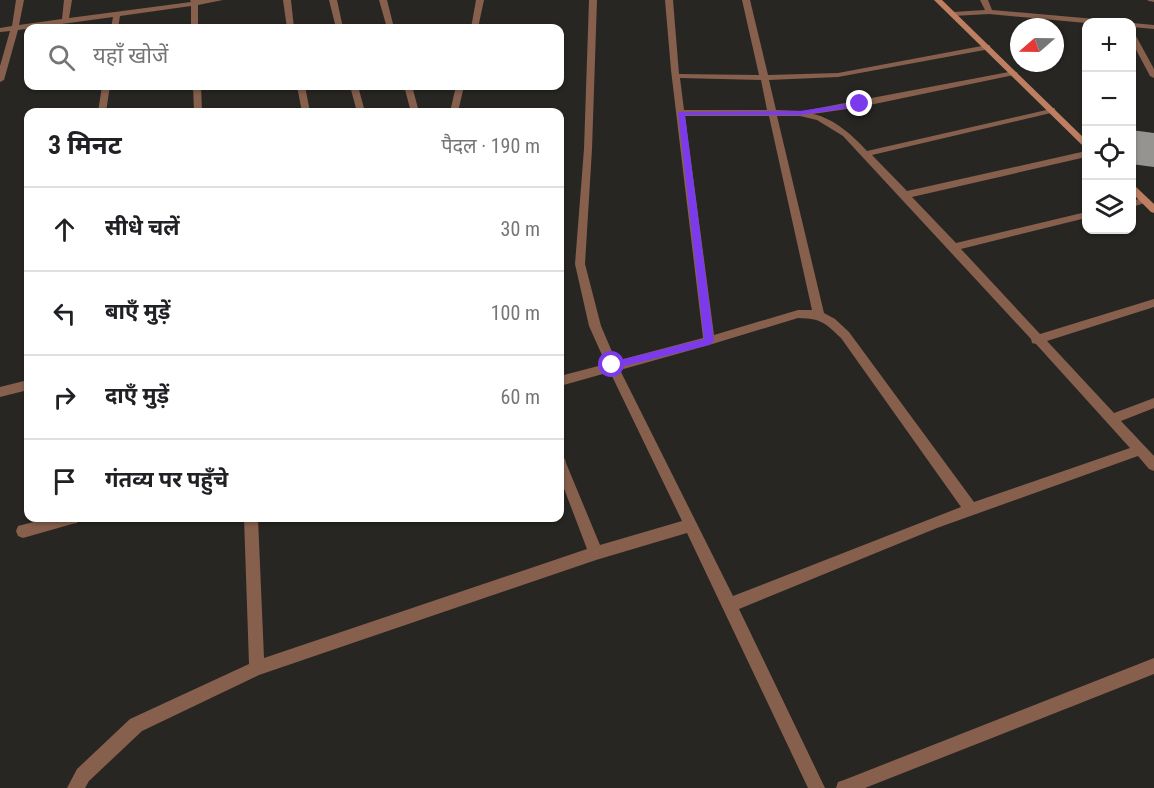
<!DOCTYPE html>
<html lang="hi">
<head>
<meta charset="utf-8">
<style>
	body { margin:0; font-family:"Roboto Condensed","Noto Sans Devanagari",sans-serif; background:#f6f6f6; color:#202124 }
	.controls { position:absolute; right:18px; top:18px; display:grid; overflow:hidden; border-radius:12px; box-shadow:0 2px 4px #0004 }
	.controls button { width:54px; height:54px; display:grid; place-items:center; padding:0; border:0; border-bottom:2px solid #e0e0e0; background:#fff; color:#202124; font:30px sans-serif }
	.compass { position:absolute; left:1010px; top:18px; width:54px; height:54px; border-radius:50%; background:#fff; box-shadow:0 2px 4px #0004; rotate:250deg }
	.stop { position:absolute; width:18px; height:18px; margin:-14px; border:4px solid #7c3aed; border-radius:50%; background:#fff }
	.stop.end { background:#7c3aed; border-color:#fff; box-shadow:0 2px 6px #0008 }
	.list { margin:0; padding:0; list-style:none }
	h2 { display:flex; justify-content:space-between; align-items:center; height:78px; margin:0; padding:0 24px; font-size:26px }
	h2 small { font-size:20px; font-weight:400; color:#757577 }
	.list li { display:grid; grid-template-columns:39px 1fr auto; gap:18px; align-items:center; box-sizing:border-box; height:84px; padding:0 24px; border-top:2px solid #e0e0e0 }
	.list b { display:block; font-size:22px; white-space:nowrap }
	.list em { font-size:20px; font-style:normal; color:#757577 }
	.icon { flex:none; width:33px; height:33px; fill:none; stroke:currentColor; stroke-width:2; stroke-linecap:round; stroke-linejoin:round }
	.map { position:relative; flex:none; width:1154px; height:788px; overflow:hidden }
	.search { position:absolute; background:#fff; box-shadow:0 2px 4px #0004; left:24px; top:24px; width:540px; height:66px; display:flex; align-items:center; gap:15px; box-sizing:border-box; padding:0 21px; border-radius:12px; color:#757577; font-size:22px }
	.panel { position:absolute; background:#fff; box-shadow:0 2px 4px #0004; left:24px; top:108px; width:540px; height:414px; border-radius:12px }
	.map>svg:first-child { display:block }
</style>
</head>
<body>
<div class="map">
<svg width="1154" height="788" viewBox="0 0 1154 788">
	<rect width="100%" height="100%" fill="#282623"/>
	<path fill="#969490" d="M1131,130L1154,133V167L1131,164Z"/>
	<g fill="none" stroke-linecap="round" stroke-linejoin="round">
		<g fill="#875f4d" fill-rule="evenodd">
			<path d="M16,0H24L19,25L62,19L64,0H72L69,18L191,2L190,0H223L198,5V28H191V6L120,16L118,28H111L113,17L18,30L4,80L0,82V66L10,31L0,32V28L12,26Z"/>
			<path d="M283,0H291L294,28H287Z"/>
			<path d="M329,0H337L343,28H336Z"/>
			<path d="M379,0H387L394,28H387Z"/>
			<path d="M476,0H484L478,28H471Z"/>
			<path d="M589,0H597L592,149L585,264L601,326L616,361L703,338L671,70L665,0H673L679,74L759,75L742,0H750L768,75L838,73L987,45H990V49L838,77L769,80L776,110L803,111L1014,71L1018,73L1014,75L860,107L813,114C835,119 852,135 867,151L1055,108V112L872,155L907,191L1086,151V157L912,197L956,243L1086,212V218L961,249L1040,334L1154,299V307L1047,341L1114,413L1154,398V408L1121,421L1154,456V471L1149,469L1138,456L937,528L739,609L825,788H808L687,533L596,560L259,675L142,731L89,781L85,788H67L77,769L130,719L249,664L244,518H258L264,658L587,549L560,478V457L565,459L566,463L600,545L682,521L610,372L560,386V376L606,364L589,326L575,264L584,149ZM680,78L761,80L767,110H684ZM685,116H769L812,310H798L714,335ZM777,116H800L817,120L843,136L1031,339L1032,343L1036,344L1130,448L974,502L849,332L835,319L824,313ZM798,318C822,319 824,322 841,338L961,507L733,596L620,370L709,345Z"/>
			<path d="M980,0H988L992,10L1106,20L1110,22L1086,23L989,14L953,16L949,14L953,12L985,10Z"/>
			<path d="M1147,0H1154V2L1149,1Z"/>
			<path d="M1132,23L1154,25V29L1132,27Z"/>
			<path d="M1132,34L1136,36L1154,69V78L1150,76L1132,42Z"/>
			<path d="M102,86H110L106,112H98Z"/>
			<path d="M193,86H201L202,112H194Z"/>
			<path d="M297,86H305L310,112H302Z"/>
			<path d="M350,86H358L365,112H357Z"/>
			<path d="M404,86H412L419,112H411Z"/>
			<path d="M456,86H464L458,112H450Z"/>
			<path d="M1145,197L1150,200L1148,202L1132,207V201Z"/>
			<path d="M28,380V390L0,397V387Z"/>
			<path d="M49,518H79L77,523L72,524L23,538L18,536L16,531L18,526Z"/>
			<path d="M1154,658V674L865,788H836L838,782L844,780Z"/>
		</g>
		<g fill="#bd7e61" fill-rule="evenodd">
			<path d="M934,0H942L1086,140V147L1083,146Z"/>
			<path d="M1132,185L1135,186L1154,204V213L1151,212L1132,193Z"/>
		</g>
	</g>
	<path fill="#7c3aed" d="M860,102L863,106L800,115H685L714,341L709,345L612,369L608,368L607,365L612,362L704,339L678,112L800,111Z"/>
</svg>
<div class="controls">
<button>+</button>
<button>−</button>
<button><svg class="icon" aria-label="locate" viewBox="0 0 24 24"><circle cx="12" cy="12" r="6"/><path d="M12 2v4M12 18v4M2 12h4M18 12h4"/></svg></button>
<button><svg class="icon" aria-label="layers" viewBox="0 0 24 24"><path d="M12 4l9 5-9 5-9-5zM3 14l9 5 9-5"/></svg></button>
</div>
<svg class="compass" viewBox="-18 -18 36 36"><path d="M0-13l5 13h-10z" fill="#e53935"/><path d="M0 13l5-13h-10z" fill="#757577"/></svg>
<div class="stop" style="left:612px;top:365px"></div>
<div class="stop end" style="left:860px;top:104px"></div>
<div class="search"><svg class="icon" aria-label="search" viewBox="0 0 24 24"><circle cx="10" cy="10" r="6"/><path d="M15 15l6 6"/></svg>यहाँ खोजें</div>
<section class="panel">
<h2>3 मिनट<small>पैदल · 190 m</small></h2>
<ul class="list">
<li><svg class="icon" aria-label="ahead" viewBox="0 0 24 24"><path d="M12 20V5M6 11l6-6 6 6"/></svg><div><b>सीधे चलें</b></div><em>30 m</em></li>
<li><svg class="icon" aria-label="left" viewBox="0 0 24 24"><path d="M17 20v-9H6M10 6l-5 5 5 5"/></svg><div><b>बाएँ मुड़ें</b></div><em>100 m</em></li>
<li><svg class="icon" aria-label="right" viewBox="0 0 24 24"><path d="M7 20v-9h11M14 6l5 5-5 5"/></svg><div><b>दाएँ मुड़ें</b></div><em>60 m</em></li>
<li><svg class="icon" aria-label="arrive" viewBox="0 0 24 24"><path d="M6 21V4h12l-3 4 3 4H6"/></svg><div><b>गंतव्य पर पहुँचे</b></div></li>
</ul>
</section>
</div>
</body>
</html>
